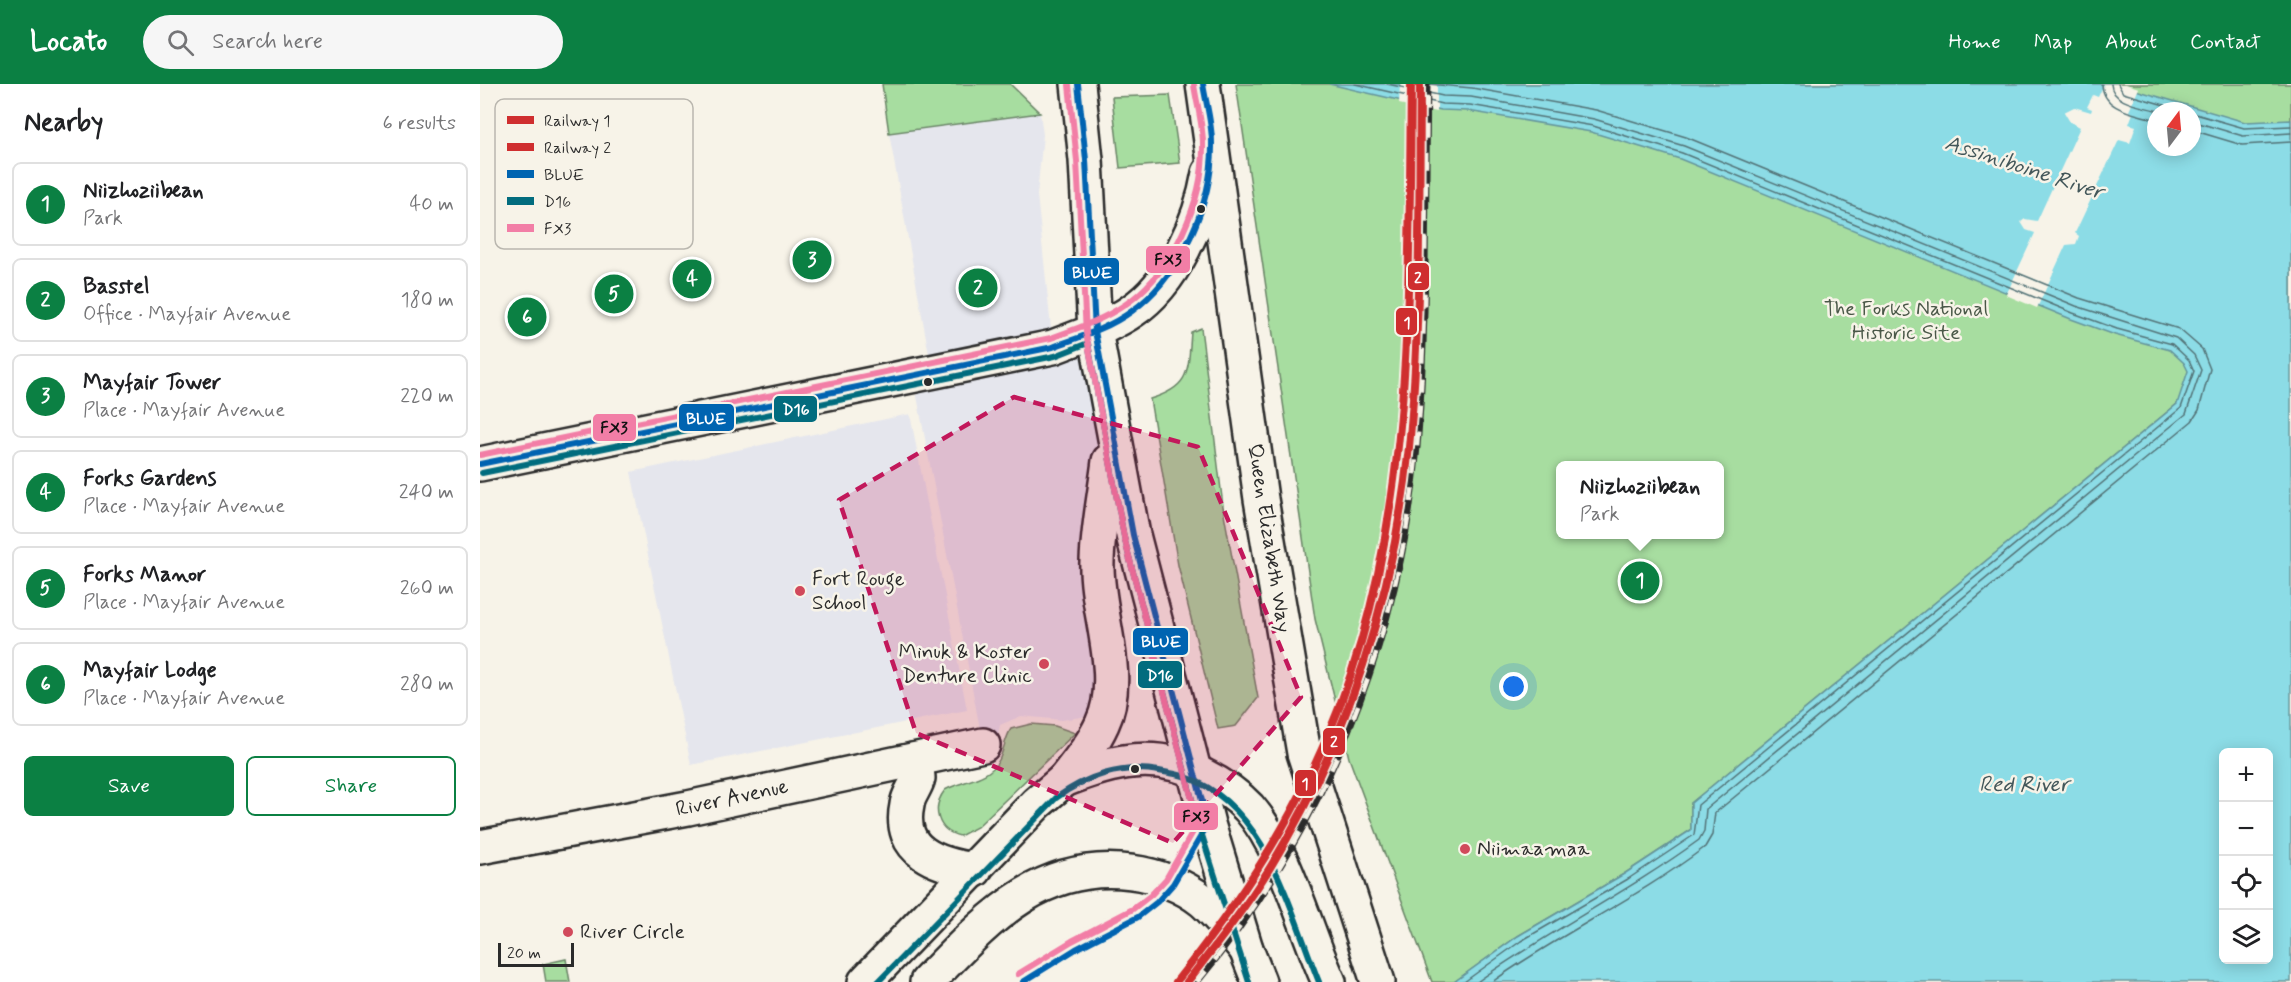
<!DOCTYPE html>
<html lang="en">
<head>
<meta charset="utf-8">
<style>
	body { margin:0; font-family:Mynerve,sans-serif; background:#f6f6f6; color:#202124 }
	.controls { position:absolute; right:18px; bottom:18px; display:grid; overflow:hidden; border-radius:9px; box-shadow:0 3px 15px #0003 }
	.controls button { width:54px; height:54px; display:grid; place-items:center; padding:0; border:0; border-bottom:2px solid #e0e0e0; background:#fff; color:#202124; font:30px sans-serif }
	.compass { position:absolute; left:1667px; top:18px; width:54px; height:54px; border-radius:50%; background:#fff; box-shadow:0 3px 15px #0003; rotate:16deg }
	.scale { position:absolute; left:18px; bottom:15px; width:76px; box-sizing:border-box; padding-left:6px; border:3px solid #2b2b2b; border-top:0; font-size:16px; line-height:21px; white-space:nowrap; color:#2b2b2b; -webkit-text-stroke:4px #f7f3e8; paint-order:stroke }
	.you { position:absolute; left:1034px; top:603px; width:21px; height:21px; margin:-15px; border:4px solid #fff; border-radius:50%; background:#1a73e8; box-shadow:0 0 0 9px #1a73e833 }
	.badge { display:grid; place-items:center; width:39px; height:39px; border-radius:50%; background:#0b8043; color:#fff; font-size:20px; font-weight:700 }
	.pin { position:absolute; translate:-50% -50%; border:3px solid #fff; box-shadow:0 2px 6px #0006 }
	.popup { position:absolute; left:1076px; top:377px; width:168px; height:78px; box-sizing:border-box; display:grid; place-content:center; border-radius:9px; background:#fff; filter:drop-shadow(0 2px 4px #0005); font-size:20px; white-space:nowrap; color:#757577 }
	.popup b { font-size:22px; color:#202124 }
	.popup::after { content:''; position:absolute; left:50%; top:100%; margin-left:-12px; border:12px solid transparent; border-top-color:#fff }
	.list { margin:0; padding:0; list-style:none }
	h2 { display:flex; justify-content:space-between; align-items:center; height:78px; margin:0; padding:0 24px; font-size:26px }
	h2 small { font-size:20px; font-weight:400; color:#757577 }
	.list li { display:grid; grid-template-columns:39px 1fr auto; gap:18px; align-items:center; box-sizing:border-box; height:84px; margin:0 12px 12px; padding:0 12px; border:2px solid #e0e0e0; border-radius:9px }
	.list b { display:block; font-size:22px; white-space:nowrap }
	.list p { margin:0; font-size:20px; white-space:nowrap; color:#757577 }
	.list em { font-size:20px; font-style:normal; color:#757577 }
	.actions { display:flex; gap:12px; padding:18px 24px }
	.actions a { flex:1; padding:14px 0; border:2px solid #0b8043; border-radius:9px; text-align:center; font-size:21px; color:#0b8043 }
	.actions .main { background:#0b8043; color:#fff }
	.icon { flex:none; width:33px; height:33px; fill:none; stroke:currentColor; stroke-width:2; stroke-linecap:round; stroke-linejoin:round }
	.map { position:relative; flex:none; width:1811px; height:898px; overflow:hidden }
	header { display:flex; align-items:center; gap:36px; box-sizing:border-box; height:84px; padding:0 30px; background:#0b8043; color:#fff }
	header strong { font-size:28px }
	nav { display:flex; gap:33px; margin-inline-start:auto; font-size:21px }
	.search { width:420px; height:54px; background:#f6f6f6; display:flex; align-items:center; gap:15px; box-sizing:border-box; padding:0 21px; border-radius:33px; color:#757577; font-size:22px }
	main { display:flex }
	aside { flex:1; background:#fff }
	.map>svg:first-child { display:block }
</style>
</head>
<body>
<header>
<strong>Locato</strong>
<div class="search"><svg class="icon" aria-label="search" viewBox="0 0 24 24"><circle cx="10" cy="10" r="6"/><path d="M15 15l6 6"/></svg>Search here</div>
<nav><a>Home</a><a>Map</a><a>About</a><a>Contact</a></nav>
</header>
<main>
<aside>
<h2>Nearby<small>6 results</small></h2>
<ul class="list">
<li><span class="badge">1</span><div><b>Niizhoziibean</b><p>Park</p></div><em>40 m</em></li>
<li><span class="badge">2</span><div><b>Basstel</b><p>Office · Mayfair Avenue</p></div><em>180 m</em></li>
<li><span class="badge">3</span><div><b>Mayfair Tower</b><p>Place · Mayfair Avenue</p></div><em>220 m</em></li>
<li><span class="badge">4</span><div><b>Forks Gardens</b><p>Place · Mayfair Avenue</p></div><em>240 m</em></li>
<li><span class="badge">5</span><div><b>Forks Manor</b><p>Place · Mayfair Avenue</p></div><em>260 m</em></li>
<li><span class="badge">6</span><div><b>Mayfair Lodge</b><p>Place · Mayfair Avenue</p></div><em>280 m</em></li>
</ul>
<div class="actions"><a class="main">Save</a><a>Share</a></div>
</aside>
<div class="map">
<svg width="1811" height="898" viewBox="0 0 1811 898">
	<rect width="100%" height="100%" fill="#f7f3e8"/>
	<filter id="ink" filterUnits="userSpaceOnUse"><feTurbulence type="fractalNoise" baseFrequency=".0167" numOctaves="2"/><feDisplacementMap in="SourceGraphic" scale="12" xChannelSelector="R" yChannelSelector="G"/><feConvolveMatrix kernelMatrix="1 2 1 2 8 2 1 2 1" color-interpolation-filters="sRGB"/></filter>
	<g filter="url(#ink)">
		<g fill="#e5e6ed">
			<path d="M560,29L563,51L557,111L573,263L615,247L633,345L624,638L607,632L582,636L541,632L520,641L514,668L503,661L433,291L452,287L409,49Z"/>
			<path d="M430,330L487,626L211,681L151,388Z"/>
		</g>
		<g fill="#a7dda0" stroke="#698466" stroke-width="1.5" fill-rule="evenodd">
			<path d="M402,0H530L560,29L409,49Z"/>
			<path d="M756,0H1811V219L1697,320L1211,719V746L1144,790L1038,852L974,898H952L869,674L835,535ZM1676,27H1712V63H1676ZM1080,382H1240V450H1080Z"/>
			<path d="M690,11L700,79L640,84L632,13Z"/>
			<path d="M721,244L744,430L778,614L756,642L738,645L698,481L670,315C711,303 708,287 711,248Z"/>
			<path d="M551,640L575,642L595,649L497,743L480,752C457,747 451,724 465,706C483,696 509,696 519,676C524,666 525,654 531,645Z"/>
			<path d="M86,875L90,898H66L63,880Z"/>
		</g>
		<path fill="#8cdce6" stroke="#65959b" stroke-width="1.5" fill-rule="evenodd" d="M849,0H1635L1765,38L1811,36V898H974L1038,852L1144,790L1211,746V719L1697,320L1708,287L1704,279L1690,266L1635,251L1591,235L1200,75L1111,48L988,27L961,26ZM1676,27H1712V63H1676ZM1744,668H1788V876H1744Z"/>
		<g fill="#f7f3e8">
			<path d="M920,0H957V28L919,20Z"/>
			<path d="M1624,0H1646L1659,4L1649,27L1653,29L1649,40L1656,42L1650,59L1639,56L1595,149L1599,152L1596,160L1586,161L1557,224L1526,211L1555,149L1546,146L1541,138L1545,135L1557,137L1600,43L1590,38L1584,28L1594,23L1611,28L1612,25L1607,23L1613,11L1618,13Z"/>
		</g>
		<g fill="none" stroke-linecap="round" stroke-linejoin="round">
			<g stroke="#527276" stroke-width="1.5">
				<path d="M875,0L962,20L990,21L1113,42L1202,69L1593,229L1637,245L1692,260L1709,276L1714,287L1701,324L1218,721L1214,751L1148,795L1041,857L984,898"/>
				<path d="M907,0L963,12L991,13L1114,35L1204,62L1596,222L1696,254L1714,271L1721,286L1706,330L1226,725L1224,747L1219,756C1148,808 1069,847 997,898"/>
				<path d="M948,0L992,4L1116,26L1206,53L1599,214L1699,245L1722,265L1730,285L1719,326L1712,337L1235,729L1232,751L1225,763C1158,814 1081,849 1012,898"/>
				<path d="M1622,0C1623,27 1655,29 1676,36"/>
				<path d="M1631,0C1632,20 1663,22 1679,27"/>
				<path d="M1638,0L1643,9L1705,27"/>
				<path d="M1712,29L1764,44L1811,42"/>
				<path d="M1712,37L1763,52L1811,49"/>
				<path d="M1712,46L1762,61L1811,58"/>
			</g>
			<g stroke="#2b2b2b" stroke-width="38">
				<path id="minor" d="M0,763L208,724L503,661"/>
			</g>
			<g stroke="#2b2b2b" stroke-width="38">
				<g id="major">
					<path d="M0,380L573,263L615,247"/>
					<path d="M434,676C435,681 438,689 438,694C436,703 428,711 427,721C417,768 458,781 495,786"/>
					<path d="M385,898L557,719L584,696"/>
					<path d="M447,898C506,838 559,776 651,788C676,791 703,801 723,817C739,831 752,849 766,865"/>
				</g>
			</g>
			<g stroke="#2b2b2b" stroke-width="38">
				<g id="highway">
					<path d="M598,0L606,76L615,247L653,451L728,740L766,865L779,898"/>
					<path d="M723,0L781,415L824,669L898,898"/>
					<path d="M615,247C627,241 641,235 652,227C694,199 721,136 729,89"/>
					<path d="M584,696C631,677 677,665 724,692C740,700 756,710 769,724C806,766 825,846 849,898"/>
					<path d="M584,696C598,678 613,660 622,640C645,592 615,526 617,477C618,444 625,410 629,377"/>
				</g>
			</g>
			<use href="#minor" stroke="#f7f3e8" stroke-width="33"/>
			<use href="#major" stroke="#f7f3e8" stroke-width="33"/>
			<use href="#highway" stroke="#f7f3e8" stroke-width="33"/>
			<g stroke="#2b2b2b" stroke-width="7">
				<path id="rail" d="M717,898C843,748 920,558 937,363C947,242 945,121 947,0"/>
			</g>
			<use href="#rail" stroke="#f7f3e8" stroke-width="4.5" stroke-dasharray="14" stroke-linecap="butt"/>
			<g stroke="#f7f3e8" stroke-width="10">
				<g id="bus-1">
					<path d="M598,0L606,76L615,247L653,451L728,740"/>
					<path d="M0,380L573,263C600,253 629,244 652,227C701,192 733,119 732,59C732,39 726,19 723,0"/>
					<path d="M543,898L596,865L658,833L677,818L693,800L728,740"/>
				</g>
			</g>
			<g stroke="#f7f3e8" stroke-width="10">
				<g id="bus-2">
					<path d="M2,389L575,272L608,259L644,453L719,742L769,898"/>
					<path d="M398,898L576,714C606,692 642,680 679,687C688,689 698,690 706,693C787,722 810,827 839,898"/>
				</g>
			</g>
			<g stroke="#f7f3e8" stroke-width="10">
				<g id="bus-3">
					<path d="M0,371L571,254C596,245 623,236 646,220C693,188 724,117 723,60C723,41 717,21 714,1"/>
					<path d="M538,890L592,857L653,825L671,811L686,795L718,739L644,453L606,249L597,77L589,1"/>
				</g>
			</g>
			<use href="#bus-1" stroke="#0064b1" stroke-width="6"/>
			<use href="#bus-2" stroke="#026c7e" stroke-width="6"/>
			<use href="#bus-3" stroke="#f27ea6" stroke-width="6"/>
			<g stroke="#f7f3e8" stroke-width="12">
				<path id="rail-1" d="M696,898C742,840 784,781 818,715C936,491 928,246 931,0"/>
			</g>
			<g stroke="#f7f3e8" stroke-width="12">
				<path id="rail-2" d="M707,898C737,860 766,823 791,782C868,655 914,511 929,363C941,243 939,121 940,0"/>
			</g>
			<use href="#rail-1" stroke="#cf2e2f" stroke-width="8"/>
			<use href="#rail-2" stroke="#cf2e2f" stroke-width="8"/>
		</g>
	</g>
	<path fill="#c2185b" fill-opacity="0.2" stroke="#c2185b" stroke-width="4.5" stroke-dasharray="12 8" stroke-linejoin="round" d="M534,313L718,363L821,613L693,759L436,649L359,416Z"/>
	<g fill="#2b2b2b" stroke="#f7f3e8" stroke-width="2">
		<circle cx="721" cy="125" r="5"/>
		<circle cx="448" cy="298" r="5"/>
		<circle cx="655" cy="685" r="5"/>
	</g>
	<g fill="#d1495b" stroke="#f7f3e8" stroke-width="2">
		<circle cx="320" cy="507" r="6"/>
		<circle cx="564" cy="580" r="6"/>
		<circle cx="985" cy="765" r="6"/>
		<circle cx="88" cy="848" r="6"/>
	</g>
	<g text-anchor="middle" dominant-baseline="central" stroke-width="5" stroke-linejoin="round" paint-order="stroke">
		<g font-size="21" fill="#4a5848" stroke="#f7f3e8">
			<text x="1426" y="225">The Forks National<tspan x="1426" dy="24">Historic Site</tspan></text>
		</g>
		<g font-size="21" fill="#2b2b2b" stroke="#f7f3e8">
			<text transform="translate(789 454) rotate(81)">Queen Elizabeth Way</text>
			<text transform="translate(252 714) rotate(-12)">River Avenue</text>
		</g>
		<g font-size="21" fill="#2b2b2b" stroke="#f7f3e8" text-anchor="start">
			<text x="332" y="495">Fort Rouge<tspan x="332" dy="24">School</tspan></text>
			<text x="552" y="568" text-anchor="end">Minuk &amp; Koster<tspan x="552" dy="24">Denture Clinic</tspan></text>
			<text x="997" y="765">Niimaamaa</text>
			<text x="100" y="848">River Circle</text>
		</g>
		<g font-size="22" font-style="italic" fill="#43575a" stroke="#f7f3e8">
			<text transform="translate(1544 84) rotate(18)">Assiniboine River</text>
			<text x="1544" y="701">Red River</text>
		</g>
	</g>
	<rect x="15" y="15" width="198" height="150" rx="9" fill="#f7f3e8" stroke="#bab7af" stroke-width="1.5"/>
	<rect x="27" y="32" width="27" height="8" fill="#cf2e2f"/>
	<rect x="27" y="59" width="27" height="8" fill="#cf2e2f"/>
	<rect x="27" y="86" width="27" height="8" fill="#0064b1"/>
	<rect x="27" y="113" width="27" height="8" fill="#026c7e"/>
	<rect x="27" y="140" width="27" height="8" fill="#f27ea6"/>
	<g font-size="16" fill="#2b2b2b">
		<text x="64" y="42">Railway 1</text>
		<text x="64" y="69">Railway 2</text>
		<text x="64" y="96">BLUE</text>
		<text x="64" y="123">D16</text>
		<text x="64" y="150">FX3</text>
	</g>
	<g stroke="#f7f3e8" stroke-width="2">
		<rect x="665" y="161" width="46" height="29" rx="6" fill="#f27ea6"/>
		<rect x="583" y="173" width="57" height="29" rx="6" fill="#0064b1"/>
		<rect x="927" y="178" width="23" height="29" rx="6" fill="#cf2e2f"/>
		<rect x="915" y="223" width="23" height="29" rx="6" fill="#cf2e2f"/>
		<rect x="293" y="311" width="45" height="28" rx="6" fill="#026c7e"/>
		<rect x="198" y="319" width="57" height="29" rx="6" fill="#0064b1"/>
		<rect x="112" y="329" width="45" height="29" rx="6" fill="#f27ea6"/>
		<rect x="652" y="543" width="57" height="29" rx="6" fill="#0064b1"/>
		<rect x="657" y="576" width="46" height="29" rx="6" fill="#026c7e"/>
		<rect x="842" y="643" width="24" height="29" rx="6" fill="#cf2e2f"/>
		<rect x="814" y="685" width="23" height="28" rx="6" fill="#cf2e2f"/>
		<rect x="693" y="718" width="46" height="29" rx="6" fill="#f27ea6"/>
	</g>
	<g font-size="16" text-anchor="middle" font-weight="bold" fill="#fff">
		<text x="612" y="194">BLUE</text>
		<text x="938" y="199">2</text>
		<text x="927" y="244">1</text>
		<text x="316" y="331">D16</text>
		<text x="226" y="340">BLUE</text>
		<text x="681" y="563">BLUE</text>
		<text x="680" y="597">D16</text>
		<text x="854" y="663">2</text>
		<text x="825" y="705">1</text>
	</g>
	<g font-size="16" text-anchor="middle" font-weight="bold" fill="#111">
		<text x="688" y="181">FX3</text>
		<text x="134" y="349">FX3</text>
		<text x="716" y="738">FX3</text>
	</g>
</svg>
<div class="controls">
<button>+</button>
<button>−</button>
<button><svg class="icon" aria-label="locate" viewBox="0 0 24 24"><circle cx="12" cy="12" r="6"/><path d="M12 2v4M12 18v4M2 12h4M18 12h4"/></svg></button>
<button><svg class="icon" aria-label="layers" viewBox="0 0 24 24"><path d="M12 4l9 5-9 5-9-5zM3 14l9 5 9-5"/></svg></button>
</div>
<svg class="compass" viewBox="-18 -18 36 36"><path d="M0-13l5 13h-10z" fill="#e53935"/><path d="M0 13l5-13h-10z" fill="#757577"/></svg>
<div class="scale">20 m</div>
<div class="you"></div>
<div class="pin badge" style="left:1160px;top:497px">1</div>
<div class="popup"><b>Niizhoziibean</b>Park</div>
<div class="pin badge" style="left:498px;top:204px">2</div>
<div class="pin badge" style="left:332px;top:176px">3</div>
<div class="pin badge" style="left:212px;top:195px">4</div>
<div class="pin badge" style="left:134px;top:210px">5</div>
<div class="pin badge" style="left:47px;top:233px">6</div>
</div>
</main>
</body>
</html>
